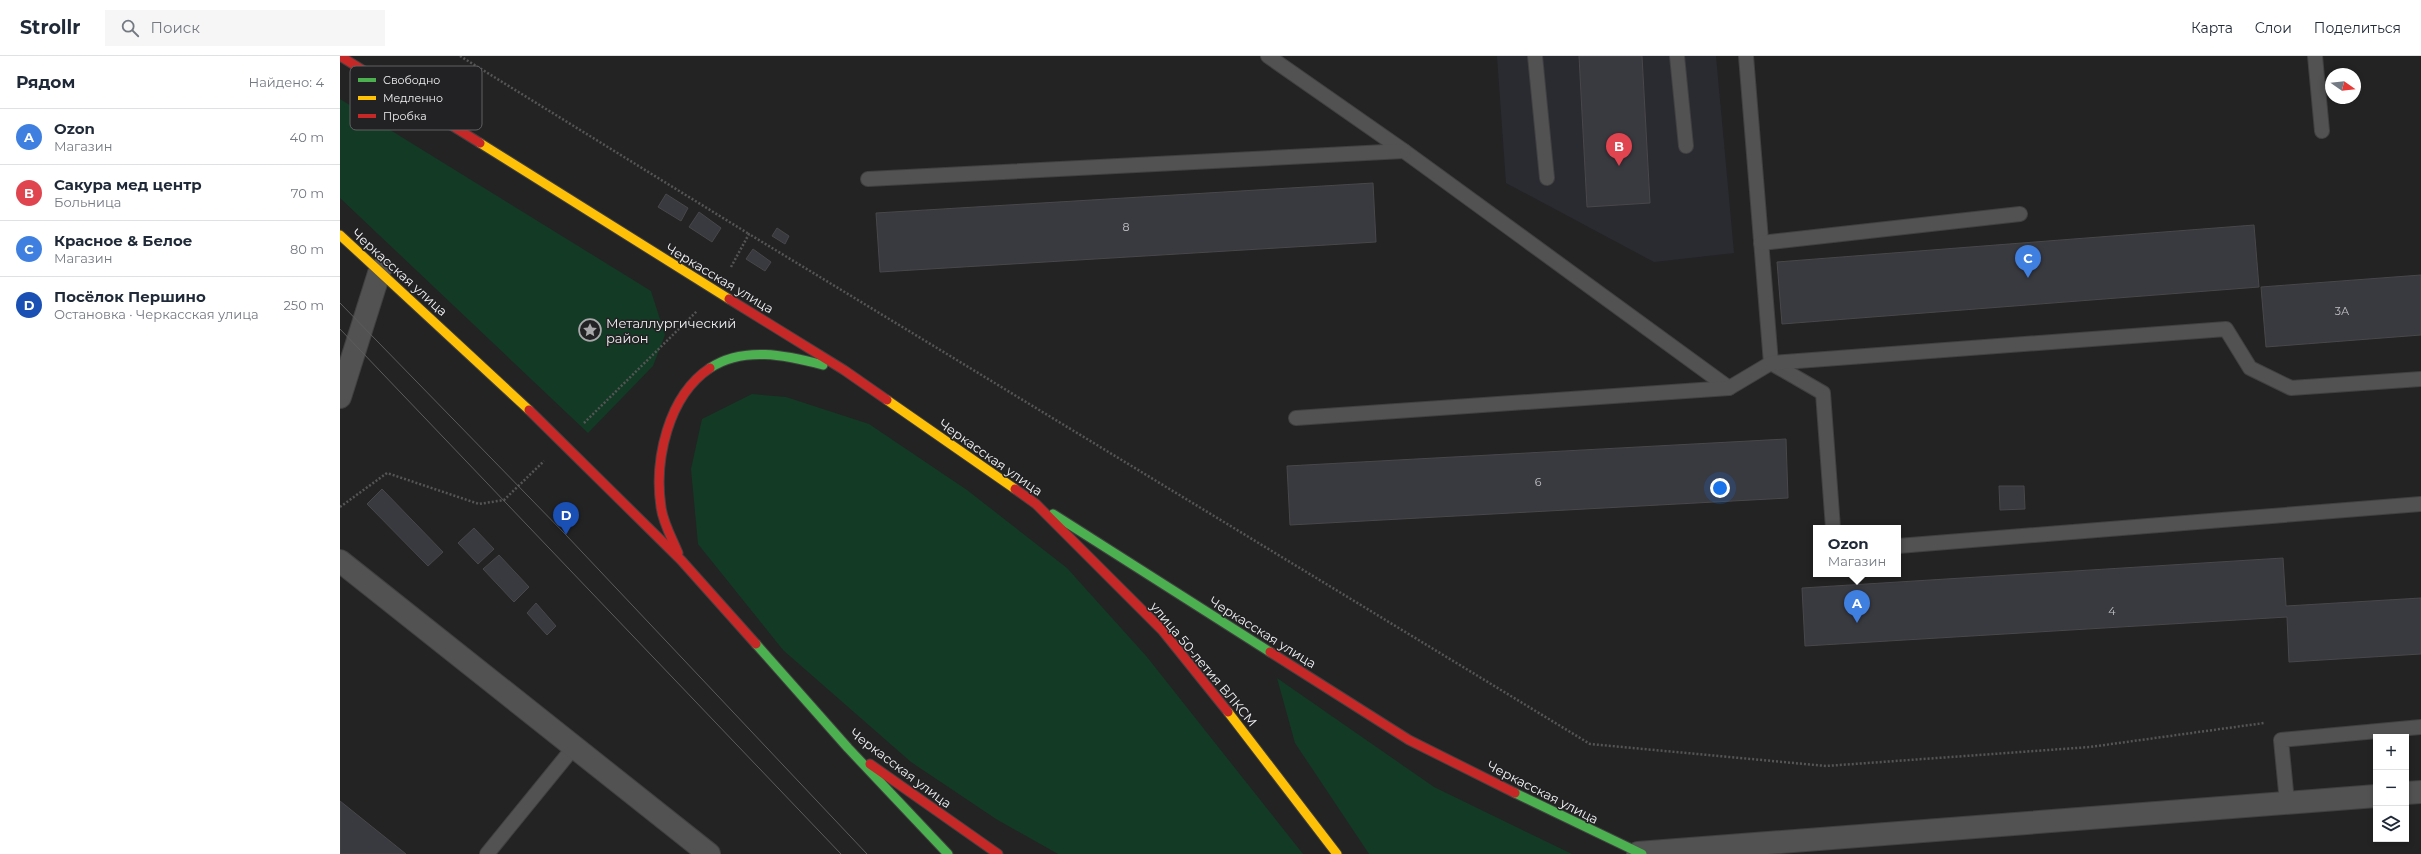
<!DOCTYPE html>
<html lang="ru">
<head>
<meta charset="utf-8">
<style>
	body { margin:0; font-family:Montserrat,sans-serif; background:#f6f6f7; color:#1f2937 }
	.controls { position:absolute; right:12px; bottom:12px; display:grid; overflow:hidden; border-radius:0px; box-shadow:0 2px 6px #0003 }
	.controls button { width:36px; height:36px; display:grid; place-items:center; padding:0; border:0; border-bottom:1px solid #e0e1e3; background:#fff; color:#1f2937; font:20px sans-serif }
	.compass { position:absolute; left:1985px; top:12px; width:36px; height:36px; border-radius:50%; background:#fff; box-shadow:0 2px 6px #0003; rotate:104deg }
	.you { position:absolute; left:1380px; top:432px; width:14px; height:14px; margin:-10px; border:3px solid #fff; border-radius:50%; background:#1a73e8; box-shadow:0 0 0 6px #1a73e833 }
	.badge { display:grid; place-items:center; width:26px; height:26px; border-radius:50%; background:#1a73e8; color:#fff; font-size:13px; font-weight:700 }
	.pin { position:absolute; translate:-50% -33px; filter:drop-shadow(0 1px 2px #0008) }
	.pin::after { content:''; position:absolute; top:21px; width:14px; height:12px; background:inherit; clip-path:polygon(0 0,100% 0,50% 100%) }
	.popup { position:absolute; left:1473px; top:469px; width:88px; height:52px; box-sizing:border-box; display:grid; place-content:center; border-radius:0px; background:#fff; filter:drop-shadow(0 1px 3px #0005); font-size:13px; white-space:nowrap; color:#747a83 }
	.popup b { font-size:15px; color:#1f2937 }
	.popup::after { content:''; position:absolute; left:50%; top:100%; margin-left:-8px; border:8px solid transparent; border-top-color:#fff }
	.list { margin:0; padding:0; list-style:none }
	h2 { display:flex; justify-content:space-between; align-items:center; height:52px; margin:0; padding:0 16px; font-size:17px }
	h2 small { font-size:13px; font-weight:400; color:#747a83 }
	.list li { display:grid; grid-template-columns:26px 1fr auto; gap:12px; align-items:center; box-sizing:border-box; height:56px; padding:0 16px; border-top:1px solid #e0e1e3 }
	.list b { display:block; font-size:15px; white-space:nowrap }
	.list p { margin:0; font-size:13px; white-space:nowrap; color:#747a83 }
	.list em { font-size:13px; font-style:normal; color:#747a83 }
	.icon { flex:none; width:22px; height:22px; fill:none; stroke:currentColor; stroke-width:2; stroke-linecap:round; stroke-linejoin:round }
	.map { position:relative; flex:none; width:2081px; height:798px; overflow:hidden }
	header { display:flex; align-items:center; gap:24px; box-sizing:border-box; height:56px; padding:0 20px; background:#fff; border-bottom:1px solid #e0e1e3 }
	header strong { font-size:19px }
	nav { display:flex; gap:22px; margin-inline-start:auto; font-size:14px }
	.search { width:280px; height:36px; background:#f6f6f7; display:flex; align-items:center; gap:10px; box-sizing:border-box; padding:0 14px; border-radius:0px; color:#747a83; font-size:15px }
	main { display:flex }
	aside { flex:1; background:#fff }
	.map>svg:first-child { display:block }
</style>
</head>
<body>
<header>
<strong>Strollr</strong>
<div class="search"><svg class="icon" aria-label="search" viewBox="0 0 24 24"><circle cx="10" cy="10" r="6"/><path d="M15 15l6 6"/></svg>Поиск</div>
<nav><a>Карта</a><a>Слои</a><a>Поделиться</a></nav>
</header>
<main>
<aside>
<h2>Рядом<small>Найдено: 4</small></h2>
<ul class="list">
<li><span class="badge" style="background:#3f7fe0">A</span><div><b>Ozon</b><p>Магазин</p></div><em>40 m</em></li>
<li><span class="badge" style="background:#e0444e">B</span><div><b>Сакура мед центр</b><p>Больница</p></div><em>70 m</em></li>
<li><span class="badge" style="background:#3f7fe0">C</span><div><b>Красное &amp; Белое</b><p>Магазин</p></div><em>80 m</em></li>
<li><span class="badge" style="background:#1a4fb4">D</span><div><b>Посёлок Першино</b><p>Остановка · Черкасская улица</p></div><em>250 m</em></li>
</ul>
</aside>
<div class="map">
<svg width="2081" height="798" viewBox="0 0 2081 798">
	<rect width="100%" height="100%" fill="#232323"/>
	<path fill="#2a2b31" d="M1157,0H1376L1394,197L1314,206L1166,127Z"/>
	<g fill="#133a25">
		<path d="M0,43L311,235L325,279L313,310L248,377L0,142Z"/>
		<path d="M412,338L446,341L529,368L627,434L727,512L807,601L963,798H718L656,763L571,706L443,594L358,488L351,413L362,363Z"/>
		<path d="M937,622L1094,731L1232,798H1029L955,687Z"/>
	</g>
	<g fill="#393940" stroke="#484849">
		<path d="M1239,0H1302L1310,147L1247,151Z"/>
		<path d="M1033,127L1036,186L540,216L536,157Z"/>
		<path d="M326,138L348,152L341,165L318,151Z"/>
		<path d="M359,156L381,172L372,186L349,171Z"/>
		<path d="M1914,169L1919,231L1442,268L1437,206Z"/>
		<path d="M437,172L449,180L445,188L432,180Z"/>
		<path d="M413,193L431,206L425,215L406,203Z"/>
		<path d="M2081,219V279L1926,291L1921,231Z"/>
		<path d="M1446,383L1448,442L950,469L947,410Z"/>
		<path d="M1659,430H1684L1685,453L1660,454Z"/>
		<path d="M42,433L103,496L88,510L27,448Z"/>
		<path d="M134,472L154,493L138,508L118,487Z"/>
		<path d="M159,499L189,531L174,546L143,513Z"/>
		<path d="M1943,502L1946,550L2081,542V598L1949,606L1947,561L1465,590L1462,532Z"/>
		<path d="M196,547L216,570L207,579L187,557Z"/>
		<path d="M0,745L66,798H0Z"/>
	</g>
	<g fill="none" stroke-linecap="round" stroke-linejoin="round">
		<g stroke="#404040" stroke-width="16">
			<g id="lane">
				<path d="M928,0L1064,95L1389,332"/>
				<path d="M1195,0L1207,122"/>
				<path d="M1337,0L1346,90"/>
				<path d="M1406,0L1431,307L1483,337L1493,472"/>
				<path d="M1975,0L1982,75"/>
				<path d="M528,123L1064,95"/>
				<path d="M1421,187L1680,158"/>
				<path d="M956,362L1389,332L1431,307L1886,273L1910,312L1951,332L2081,323"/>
				<path d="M1558,490L2081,448"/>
				<path d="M1947,746L1941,684L2081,671"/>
				<path d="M147,798L234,691"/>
			</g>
		</g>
		<g stroke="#404040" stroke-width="24">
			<g id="street">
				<path d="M0,341L40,214"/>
				<path d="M0,505L369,798"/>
				<path d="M2066,737L2081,736"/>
				<path d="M1298,797L2036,740"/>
			</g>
		</g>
		<g stroke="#404040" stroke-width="11">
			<g id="fast">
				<path d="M370,312C403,290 446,299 483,309"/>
				<path d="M713,458L930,596"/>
				<path d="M416,588L508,692L608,798"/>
				<path d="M1175,737L1302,798"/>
			</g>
		</g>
		<g stroke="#404040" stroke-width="11">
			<g id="slow">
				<path d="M140,87L389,243"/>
				<path d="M0,179L189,354"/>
				<path d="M547,344L675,433"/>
				<path d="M888,656L997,798"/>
			</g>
		</g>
		<g stroke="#404040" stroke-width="11">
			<g id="jam">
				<path d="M0,0L140,87"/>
				<path d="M389,243L504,314L547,344"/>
				<path d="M189,354L341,504L416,588"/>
				<path d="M675,433L696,448L822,574L888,656"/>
				<path d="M338,497C332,482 323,467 321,451C314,404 328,340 370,312"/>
				<path d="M930,596L1069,684L1175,737"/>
				<path d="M530,708L658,798"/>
			</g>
		</g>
		<g stroke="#565556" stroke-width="2.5" stroke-dasharray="2 2" stroke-linecap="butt">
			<path d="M120,0L409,178"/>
			<path d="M391,211L409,178L1250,688L1486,710L1750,691L1924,667"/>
			<path d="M244,367L357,255"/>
			<path d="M0,451L47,417L139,448L164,444L204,405"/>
		</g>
		<use href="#lane" stroke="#525252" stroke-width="14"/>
		<use href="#street" stroke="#525252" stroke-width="22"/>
		<use href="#fast" stroke="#4caf50" stroke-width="9"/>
		<use href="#slow" stroke="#ffc107" stroke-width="9"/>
		<use href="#jam" stroke="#c62828" stroke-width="9"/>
		<g stroke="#5d5c5d" stroke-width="1">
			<path d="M0,247L226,479L527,798"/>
			<path d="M0,273L501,798"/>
		</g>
	</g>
	<defs>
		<g id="sight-ring" transform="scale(1.15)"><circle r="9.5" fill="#222224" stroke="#a8a8aa" stroke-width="1.5"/><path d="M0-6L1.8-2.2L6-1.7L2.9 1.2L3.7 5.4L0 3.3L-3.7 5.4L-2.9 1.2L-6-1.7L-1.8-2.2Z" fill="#a8a8aa"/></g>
	</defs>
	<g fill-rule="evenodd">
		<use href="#sight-ring" x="250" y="274"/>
	</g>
	<g text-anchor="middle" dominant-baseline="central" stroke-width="3" stroke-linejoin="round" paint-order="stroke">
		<g font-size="11" fill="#c2c2c6">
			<text x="786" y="171">8</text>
			<text x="2002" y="255">3А</text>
			<text x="1198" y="426">6</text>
			<text x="1772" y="555">4</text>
		</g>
		<g font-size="13" fill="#f0f0f2" stroke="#222224">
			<text transform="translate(60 216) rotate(42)">Черкасская улица</text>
			<text transform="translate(380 222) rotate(31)">Черкасская улица</text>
			<text transform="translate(651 401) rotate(35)">Черкасская улица</text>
			<text transform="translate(923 576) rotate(32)">Черкасская улица</text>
			<text transform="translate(864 608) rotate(50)">улица 50-летия ВЛКСМ</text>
			<text transform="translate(561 712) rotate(37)">Черкасская улица</text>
			<text transform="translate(1203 736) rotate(27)">Черкасская улица</text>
		</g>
		<g font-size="13" fill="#f0f0f2" stroke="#222224" text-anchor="start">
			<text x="266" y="267">Металлургический<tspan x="266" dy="15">район</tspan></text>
		</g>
	</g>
	<rect x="10" y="10" width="132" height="64" rx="6" fill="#222224" stroke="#606062" stroke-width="1"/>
	<rect x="18" y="22" width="18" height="4" fill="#4caf50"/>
	<rect x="18" y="40" width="18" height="4" fill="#ffc107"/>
	<rect x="18" y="58" width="18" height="4" fill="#c62828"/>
	<g font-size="11" fill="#f0f0f2">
		<text x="43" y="28">Свободно</text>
		<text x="43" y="46">Медленно</text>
		<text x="43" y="64">Пробка</text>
	</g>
</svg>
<div class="controls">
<button>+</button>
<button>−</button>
<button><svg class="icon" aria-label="layers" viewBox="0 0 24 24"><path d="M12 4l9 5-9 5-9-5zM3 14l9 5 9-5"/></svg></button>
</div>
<svg class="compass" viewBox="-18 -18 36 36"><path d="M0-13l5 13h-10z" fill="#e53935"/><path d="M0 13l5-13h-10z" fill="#747a83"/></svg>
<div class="you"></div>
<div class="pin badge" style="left:1517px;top:567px;background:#3f7fe0">A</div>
<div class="popup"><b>Ozon</b>Магазин</div>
<div class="pin badge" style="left:1279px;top:110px;background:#e0444e">B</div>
<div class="pin badge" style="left:1688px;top:222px;background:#3f7fe0">C</div>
<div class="pin badge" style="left:226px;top:479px;background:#1a4fb4">D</div>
</div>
</main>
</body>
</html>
